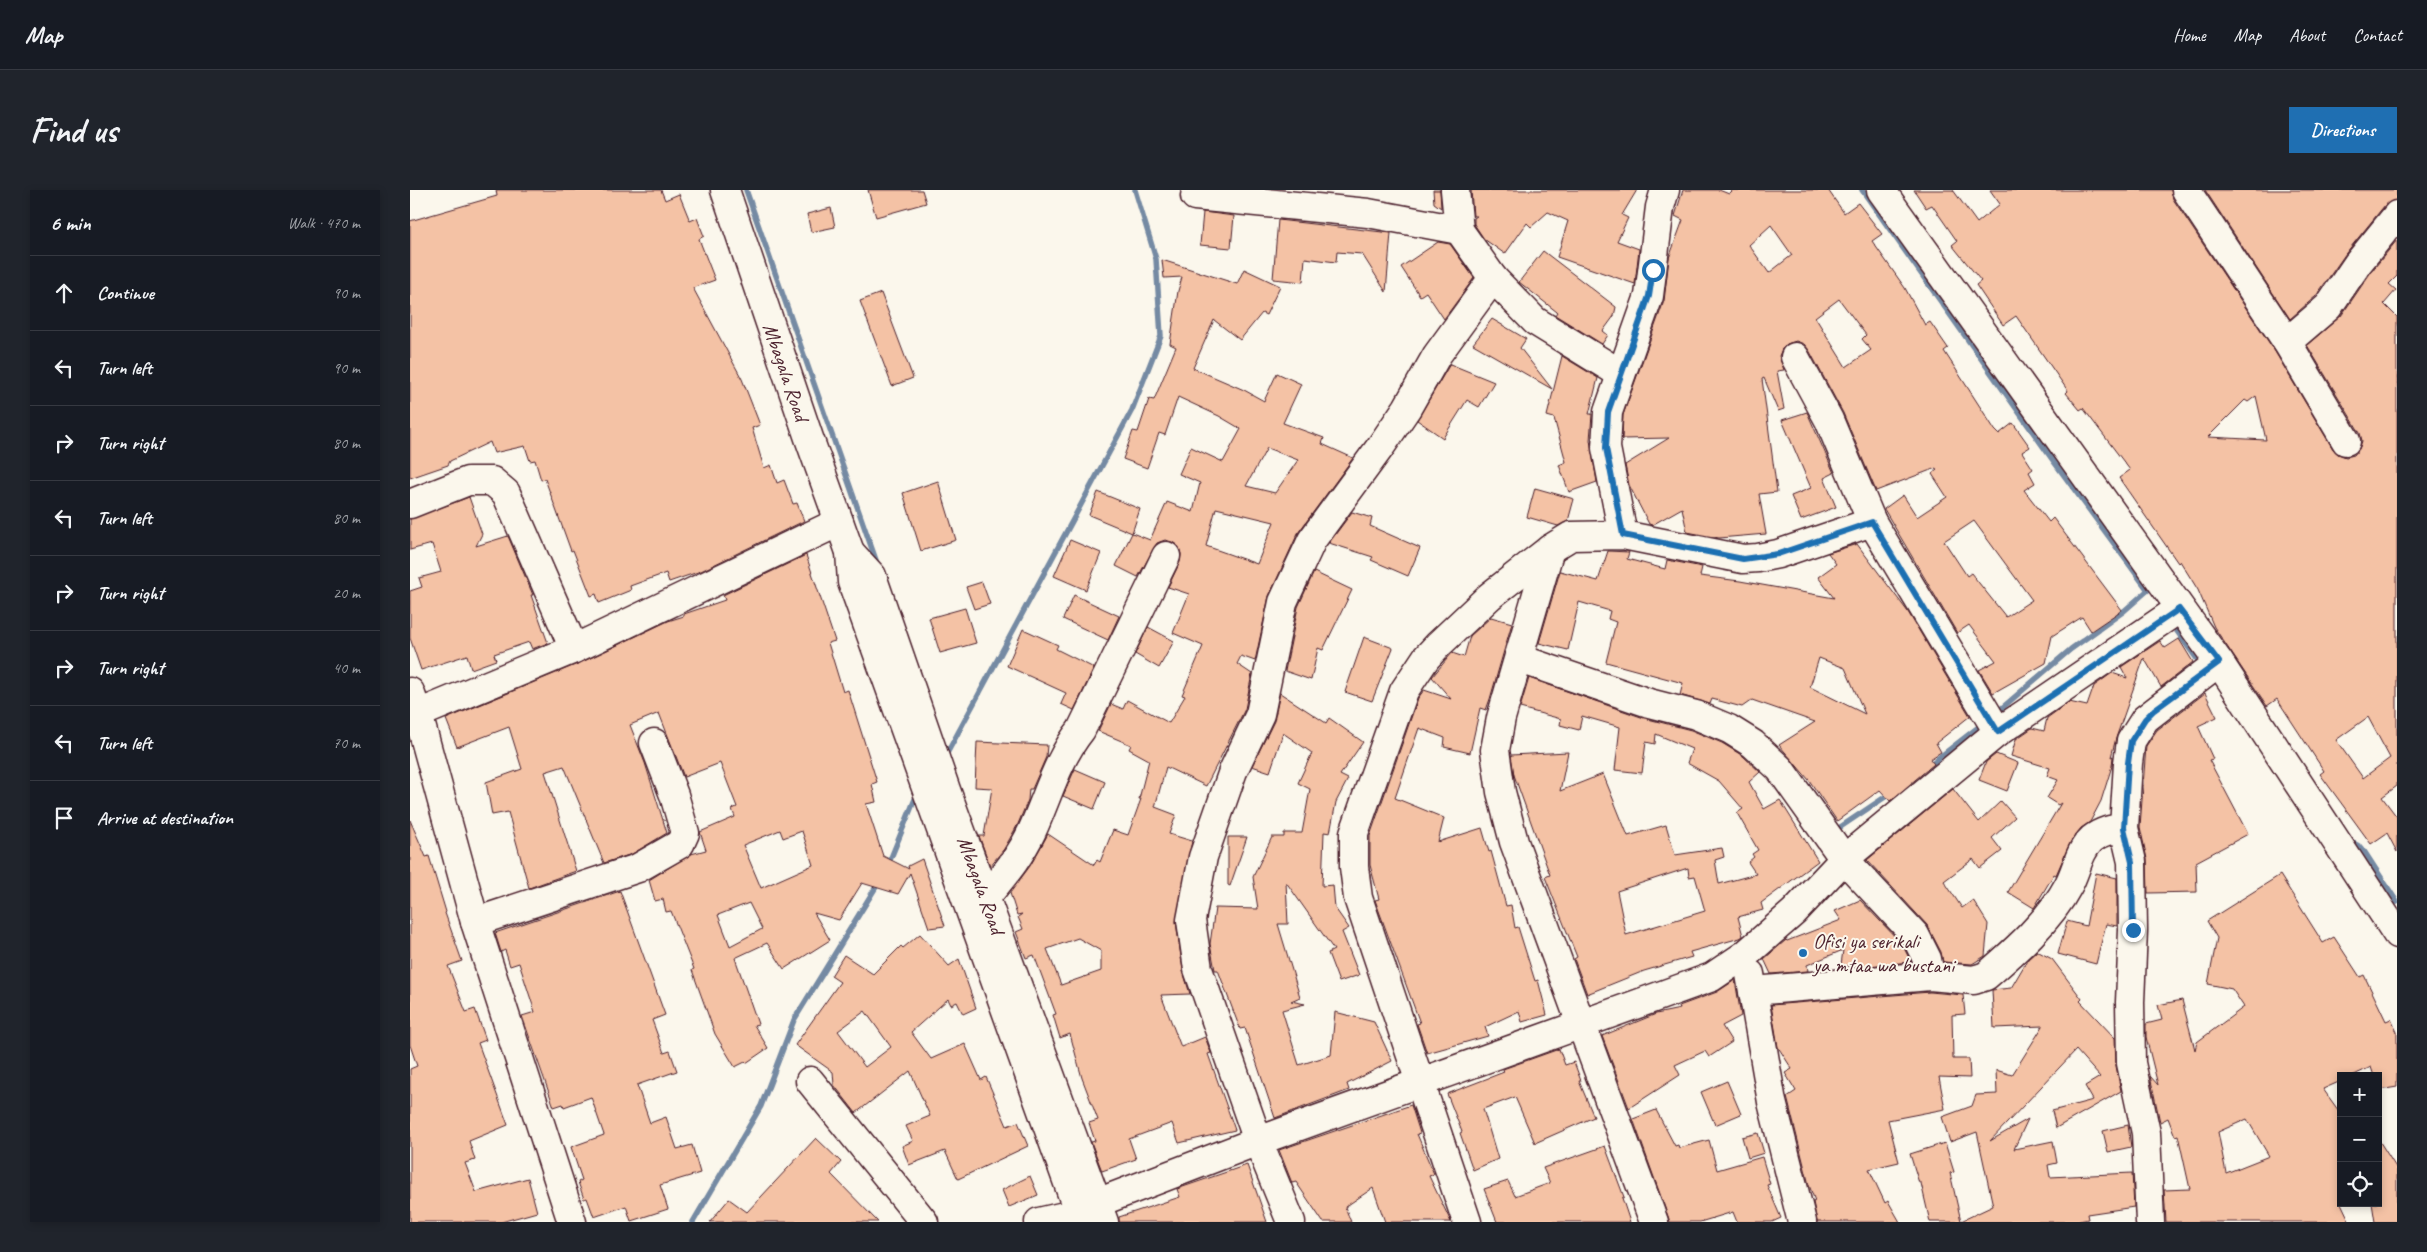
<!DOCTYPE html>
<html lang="en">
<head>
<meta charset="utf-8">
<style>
	body { margin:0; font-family:Caveat,sans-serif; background:#20242c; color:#f1f3f6 }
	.controls { position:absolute; right:15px; bottom:15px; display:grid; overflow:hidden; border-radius:0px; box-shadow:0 2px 8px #0003 }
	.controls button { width:45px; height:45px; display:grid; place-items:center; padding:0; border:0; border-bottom:1px solid #363941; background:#171b24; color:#f1f3f6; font:25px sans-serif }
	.stop { position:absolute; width:15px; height:15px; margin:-11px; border:4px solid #1f6fb2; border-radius:50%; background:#fff }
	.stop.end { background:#1f6fb2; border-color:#fff; box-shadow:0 1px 5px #0008 }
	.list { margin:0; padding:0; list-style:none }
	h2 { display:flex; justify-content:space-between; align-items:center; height:65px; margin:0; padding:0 20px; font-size:21px }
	h2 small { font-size:16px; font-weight:400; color:#9ea1a6 }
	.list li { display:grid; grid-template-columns:32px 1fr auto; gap:15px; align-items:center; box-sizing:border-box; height:75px; padding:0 20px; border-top:1px solid #363941 }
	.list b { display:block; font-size:19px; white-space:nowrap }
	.list em { font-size:16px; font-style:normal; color:#9ea1a6 }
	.icon { flex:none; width:28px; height:28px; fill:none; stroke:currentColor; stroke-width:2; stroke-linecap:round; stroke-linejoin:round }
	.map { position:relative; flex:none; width:1987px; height:1032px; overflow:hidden; border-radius:0px }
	header { display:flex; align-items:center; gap:30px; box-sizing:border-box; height:70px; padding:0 25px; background:#171b24; border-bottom:1px solid #363941 }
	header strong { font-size:24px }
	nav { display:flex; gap:28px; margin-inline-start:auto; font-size:18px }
	.intro { display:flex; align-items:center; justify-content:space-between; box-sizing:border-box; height:120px; padding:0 30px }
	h1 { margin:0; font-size:35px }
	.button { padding:12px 22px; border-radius:0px; background:#1f6fb2; color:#fff; font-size:18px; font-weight:700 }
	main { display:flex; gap:30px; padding:0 30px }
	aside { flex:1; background:#171b24; border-radius:0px; box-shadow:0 2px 8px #0003 }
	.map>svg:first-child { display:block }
</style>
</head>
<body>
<header>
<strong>Map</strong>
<nav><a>Home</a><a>Map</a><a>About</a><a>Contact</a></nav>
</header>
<div class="intro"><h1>Find us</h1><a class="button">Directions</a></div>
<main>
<aside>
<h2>6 min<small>Walk · 470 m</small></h2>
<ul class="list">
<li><svg class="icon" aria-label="ahead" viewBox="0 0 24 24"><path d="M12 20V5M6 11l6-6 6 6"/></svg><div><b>Continue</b></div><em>90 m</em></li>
<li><svg class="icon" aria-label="left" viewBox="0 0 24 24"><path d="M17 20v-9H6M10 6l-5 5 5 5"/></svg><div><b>Turn left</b></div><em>90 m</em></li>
<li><svg class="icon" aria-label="right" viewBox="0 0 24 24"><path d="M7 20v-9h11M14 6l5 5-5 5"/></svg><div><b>Turn right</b></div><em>80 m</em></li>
<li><svg class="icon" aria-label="left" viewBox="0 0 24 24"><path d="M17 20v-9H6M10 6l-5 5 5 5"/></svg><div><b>Turn left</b></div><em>80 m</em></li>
<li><svg class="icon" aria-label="right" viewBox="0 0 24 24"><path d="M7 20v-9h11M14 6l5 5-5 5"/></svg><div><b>Turn right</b></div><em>20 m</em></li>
<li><svg class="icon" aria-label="right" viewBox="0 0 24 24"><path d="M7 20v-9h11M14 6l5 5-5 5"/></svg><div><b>Turn right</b></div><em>40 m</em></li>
<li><svg class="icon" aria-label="left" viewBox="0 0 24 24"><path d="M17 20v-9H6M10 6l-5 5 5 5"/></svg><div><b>Turn left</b></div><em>70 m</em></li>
<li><svg class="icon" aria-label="arrive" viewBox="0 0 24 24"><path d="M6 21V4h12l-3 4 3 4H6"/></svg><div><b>Arrive at destination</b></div></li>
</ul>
</aside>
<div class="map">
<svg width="1987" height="1032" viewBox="0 0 1987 1032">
	<rect width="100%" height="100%" fill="#fbf7ec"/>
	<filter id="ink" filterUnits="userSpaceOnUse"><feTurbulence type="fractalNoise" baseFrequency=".02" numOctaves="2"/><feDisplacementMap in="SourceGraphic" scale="10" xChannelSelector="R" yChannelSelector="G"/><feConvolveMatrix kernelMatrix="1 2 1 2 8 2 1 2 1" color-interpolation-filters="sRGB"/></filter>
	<g filter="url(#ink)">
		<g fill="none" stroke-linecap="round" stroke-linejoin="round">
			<g stroke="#758aa3" stroke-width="5.5">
				<path d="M336,0L468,376"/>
				<path d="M1452,0L1642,269L1738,400L1714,421L1661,459L1586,523"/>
				<path d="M1761,433L1787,469"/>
				<path d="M535,567L722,220L751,146L746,69L725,0"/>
				<path d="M1517,577L1575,532"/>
				<path d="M1423,642L1481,603"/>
				<path d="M1938,650L1952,658L1987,712"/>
				<path d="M478,675L507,604"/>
				<path d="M283,1032L351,916L384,830L469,692"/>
			</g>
		</g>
		<g fill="#f4c2a5" stroke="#4a1f2b" fill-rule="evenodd">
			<path d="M86,0H251L255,10L269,4L280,31L287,28L294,46L289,49L305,90L283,98L332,189L350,235L342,238L354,278L361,275L367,293L374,290L383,314L387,313L394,331L291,381L259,392L256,383L220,396L221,400L189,413L186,404L181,406L163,360L161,361L135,289L131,290L125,270L120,271L115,256L84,263L80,252L40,271L38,275L0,288V31L87,6Z"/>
			<path d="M458,0H512L516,13L466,27Z"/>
			<path d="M1023,0H1030L1031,18L1024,13Z"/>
			<path d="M1061,0H1227L1212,25L1218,28L1207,51L1229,59L1225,94L1147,67L1158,31L1138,22L1121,37L1117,33L1095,64L1074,49L1064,34V28L1067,26H1063Z"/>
			<path d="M1273,0H1309L1319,4L1323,0H1418L1434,23L1448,13L1472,44L1462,51L1495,98L1515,135L1520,132L1538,158L1534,161L1585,240L1589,244L1603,233L1620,257L1612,262L1623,279L1619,282L1625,293L1614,300L1639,332L1643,328L1712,420L1681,441L1672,427L1642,446L1636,473L1583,503L1569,480L1586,471L1559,435L1547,443L1474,319L1493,305L1507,327L1537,307L1522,284L1527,280L1526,278L1466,301L1433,223L1399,160L1394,154L1386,151L1377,154L1372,159L1369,166L1374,180L1367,181L1374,219L1368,221L1354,188L1352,189L1367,302L1349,304L1356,344L1309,348L1277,342L1272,318L1242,335L1239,334L1219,295L1215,275L1259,248L1212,249L1213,225L1254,111L1259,68L1273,30L1265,26ZM1361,35L1382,65L1359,83L1339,55ZM1429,109L1456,145L1452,149L1461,160L1436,177L1405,127ZM1564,331L1622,410L1596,427L1561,383L1557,386L1534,351Z"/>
			<path d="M1504,0H1543L1567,33L1590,14L1580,0H1761L1763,9L1864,160L1923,259L1928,264L1936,267L1944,265L1949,259L1952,251L1950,243L1897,155L1931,126L1961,82L1987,50V86L1979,94L1986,100L1974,114L1987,127V596L1972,607L1987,627V662L1977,643L1961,654L1910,584L1914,581L1867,509L1857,516L1804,437L1788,400L1770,371L1768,373L1709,288L1720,280L1673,218L1670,220L1656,203L1658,201L1606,126L1593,135L1566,95L1571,91L1542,55L1547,51L1522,15L1516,18ZM1846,206L1856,250L1798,247L1835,210L1838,212ZM1958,527L1980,568L1953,588L1926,550Z"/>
			<path d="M1795,0H1987V10L1975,15L1936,63L1906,106L1880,129Z"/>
			<path d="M421,18L425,37L401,42L397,24Z"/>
			<path d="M793,22L824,26L821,58L790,55Z"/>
			<path d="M868,30L981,43L976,102L952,64L927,62L926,72L895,68L893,92L863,89Z"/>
			<path d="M1028,52L1040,54L1064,88L1034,129L1016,102L1010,106L991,77Z"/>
			<path d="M1133,61L1206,117L1204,126L1193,141L1198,145L1192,154L1145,125L1147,122L1109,92Z"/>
			<path d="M752,70L827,94L834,79L870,96L856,125L852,123L830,150L804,130L783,178L834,200L854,211L867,183L891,194L873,233L914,248L912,254L943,268L888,343L859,406L845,471L831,466L827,474L842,484L835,519L796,596L756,577L745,617L766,625L759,644L782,651L766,732L773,781L780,804L751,805L771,857L795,847L801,863L798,864L825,940L769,953L762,933L719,949L726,969L692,981L681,952L685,951L679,933L688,930L672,888L660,844L650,848L643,825L646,824L624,765L616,768L606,742L613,739L608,727L612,724L607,725L600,703L620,676L638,644L684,675L687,670L690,672L703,640L718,645L731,609H729L739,570L719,559L721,555L688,541L701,514L713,519L717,510L759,533L775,506L772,505L793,456L763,443L779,404L758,397L770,372L771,364L769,357L762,352L755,350L747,353L728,387L706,376L722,343L740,350L757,312L783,322L790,293L769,284L781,257L813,272L831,239L809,226L768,207L755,245L749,243L737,278L713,269L723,241L728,242L739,209L744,210L766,157L760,154L768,101L772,87L754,88ZM857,258L888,270L865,303L836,296ZM806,318L864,332L847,374L796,356ZM668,748L691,761V781L651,795L637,759Z"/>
			<path d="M471,103L503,188L482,196L450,111Z"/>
			<path d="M1082,129L1116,149L1110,158L1142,199L1063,154Z"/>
			<path d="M1152,166L1188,188L1179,224H1182L1180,250L1187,292L1159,302L1149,275L1156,272L1144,228L1137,226Z"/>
			<path d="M1040,174L1084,192L1069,217L1057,210L1033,248L1007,230Z"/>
			<path d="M1397,222L1424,283L1414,288L1426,317L1391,330L1381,306L1401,298L1372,230Z"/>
			<path d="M528,291L546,350L511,361L493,303Z"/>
			<path d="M1125,298L1164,309L1158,331L1148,336L1117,327Z"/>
			<path d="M688,302L730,319L722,343L679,325Z"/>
			<path d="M59,307L72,344L66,356L98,346L123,405H121L138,453L122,459L119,452L84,464L86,470L61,479L57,465L11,480L0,448V401L12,397L9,388L31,382L22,354L0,360V329Z"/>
			<path d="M942,322L962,328L960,336L1010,358L998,386L961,370L963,367L919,353Z"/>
			<path d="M660,350L691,363L676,400L644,386Z"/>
			<path d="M1447,354L1498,422L1560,526L1526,553L1531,562L1520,569L1524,574L1480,611L1470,600L1427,631L1399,590L1369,555L1405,532L1342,510L1332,517L1302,509L1300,514L1270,505L1273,493L1196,472L1206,432L1198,429L1200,421L1169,412L1158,460L1129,453L1150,381L1188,391L1198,361L1219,362L1217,369L1255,379L1257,370L1292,377L1290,386L1330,391L1424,408L1408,387L1426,374L1418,363ZM1409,468L1435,478L1455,524L1400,497Z"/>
			<path d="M396,365L425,451L418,453L433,502L438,500L467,592L462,594L466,612L456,614L473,666L499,679L498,676L512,669L535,736L519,738L500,683L488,704L452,693L429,730L404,723L420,750L374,779L357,753L325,768L348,834L344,835L358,858L336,873L335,872L325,877L305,844L282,780L284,779L261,721L256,722L253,709L245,711L239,690L281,664L296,660L290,642L325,627L322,619L327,617L310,573L274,587L249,523L220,535L235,573L257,643L222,664L194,673L154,576L135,582L166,681L119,698L98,622L82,625L76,592L112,579L99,537L47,557L36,529L170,473L258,431L274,426V424L315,410L313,405ZM370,640L373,648L392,641L403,675L351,698L333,655ZM339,713L352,739L320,756L308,725Z"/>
			<path d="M904,382L942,400L913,460L908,458L901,490L875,481L888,417Z"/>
			<path d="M572,392L580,414L564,419L556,397Z"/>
			<path d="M664,405L709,426L698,450L653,429Z"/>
			<path d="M555,418L566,453L530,463L519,428Z"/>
			<path d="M1081,427L1102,433L1080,509L1076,520L1070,518L1060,563L1034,557L1035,548L1009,538L985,608L1034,628L1028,652L1072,638L1079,662L1081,661L1096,716L1101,715L1105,738L1108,737L1125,791L1128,790L1137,825L1112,832L1109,821L1075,837L1078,846L1017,863L1007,834L1010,833L965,710L969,709L960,675V646L1008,508L1014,500L1041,509L1022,487L1042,463L1054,467L1060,446Z"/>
			<path d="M738,437L764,451L749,478L725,464Z"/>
			<path d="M613,439L648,455L646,459L684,478L664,520L651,514L656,503L597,476Z"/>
			<path d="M954,447L983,458L962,511L935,502Z"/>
			<path d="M1769,449L1783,472L1751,497L1734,468L1706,548L1701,567L1703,566L1702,576L1691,611L1680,632L1671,638L1661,651L1646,685L1644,684L1624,718L1598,702L1651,613L1648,615L1637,608L1648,590L1637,586L1640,578L1601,566L1606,549L1622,538L1634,541L1637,528L1659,512L1677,516L1684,496L1702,483L1717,488L1711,477L1750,451L1755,458Z"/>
			<path d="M1119,488L1234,528L1281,540L1312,553L1333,566L1350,582L1339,592L1354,619L1370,610L1408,671L1351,713L1353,720L1328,727L1333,746L1330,748L1280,762L1282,767L1234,781L1177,804L1164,769L1167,767L1135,687L1140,685L1104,585L1101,565L1158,562L1150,601L1193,584L1218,646L1256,635L1265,665L1312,658L1314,667L1305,670L1309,694L1346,684L1338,672L1344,667L1342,664L1348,660L1327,623L1333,619L1309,591L1277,573L1282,559L1246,544L1245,554L1236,552L1232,583L1205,580L1210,537L1172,526L1169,540L1150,535L1151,529L1110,518ZM1278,678L1279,687L1285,686L1295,721L1216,745L1207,701Z"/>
			<path d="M870,503L916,533L919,528L953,552L930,585L938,589L926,612L920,643L914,642L912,696L923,695L925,718L939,738L932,742L949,785L929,792L918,763L924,760L876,692L878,734H868L890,807L881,811L895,814L872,820L889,875L921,865L925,822L964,832L982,871L937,894L939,900L865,928L835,838L830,839L808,780H805L800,754L805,718L848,719L843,687L862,647H874V643H892L900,599L888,593L902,563L873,543L860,582L842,576L864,531Z"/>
			<path d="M1795,503L1807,527L1788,536L1803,569L1799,570L1838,644L1786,672L1787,702L1738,703L1737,669L1730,637L1736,556L1747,540Z"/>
			<path d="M567,552L637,555L636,567L622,599H619L618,610L608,634L594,659L580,676L569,646H574L582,598L565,597Z"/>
			<path d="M1586,564L1608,573L1597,601L1569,590L1576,572Z"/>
			<path d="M665,579L695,592L684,619L653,606Z"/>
			<path d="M1543,599L1569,632L1591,611L1605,627L1582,648L1592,661L1570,678L1563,669L1534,691L1552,718L1563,710L1578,734L1575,766L1562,774L1533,772L1531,762L1517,735L1457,670Z"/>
			<path d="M0,630L16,667L19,666L36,722L35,723L52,771L38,776L56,822L65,819L76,850L68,853L98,935L59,951L65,970L55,973L66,1002L118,988L127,1022L91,1032H0V879L7,876L0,855Z"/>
			<path d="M818,647H837L820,696L818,695Z"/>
			<path d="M1686,683L1707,688V736L1696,734L1686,774L1648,764L1657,731L1676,736Z"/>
			<path d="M1870,685L1913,753L1924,747L1950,787L1954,785L1976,831L1981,829L1987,842V897L1970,900L1968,886H1964L1961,877L1942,886H1931V891L1913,899L1931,924V1013L1940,1032H1756L1754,1000L1780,999L1768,945L1765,946L1758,928L1750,932L1740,886L1748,895L1736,847V834L1752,830L1748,815L1772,810L1785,860L1787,852L1834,817L1822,799L1798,794L1807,748L1797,731ZM1837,929L1859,966L1816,983L1808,942Z"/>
			<path d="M210,701L255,825L242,830L254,863L260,861L267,881L227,895L240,933L256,927L267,959L282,955L290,983L250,995L258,1019L221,1031L216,1016L184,1027L177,1008L174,1009L168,992L172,990L161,957L194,945L181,907L154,917L153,914L144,917L112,826L125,822L109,773L100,776L95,760L91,762L85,743Z"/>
			<path d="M1450,710L1492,754L1501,772L1447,777L1431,775L1433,760L1397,775L1398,781L1361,784L1354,769L1376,750L1377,751L1431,730L1425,721Z"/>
			<path d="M510,744L539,776L549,769L566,818L553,824L547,812L541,815L538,809L501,842L521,869L555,854L571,890L576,887L597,936L608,932L618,956L548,989L535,961L499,975L492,956L503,951L496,936L520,926L500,881L446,923L424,895L423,882L385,855L430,792L421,786L434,765L463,784L491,756L493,758ZM455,821L481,857L455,877L428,841Z"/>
			<path d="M1627,761L1642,769L1672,809L1670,811L1705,848L1706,876L1711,901L1646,938L1642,921L1683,910L1675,896L1690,887L1666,860L1580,951L1618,929L1604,959L1643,951L1647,973L1638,975L1640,987L1722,983L1724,1017L1677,1024L1678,1029L1665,1032H1520L1511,993H1509L1500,964L1535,953L1544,982L1540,983L1551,1031L1583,1016L1567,942L1540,952L1532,927L1562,916L1566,905L1587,904L1586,880L1602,885L1633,836L1584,838L1582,800L1601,798L1618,769Z"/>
			<path d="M1325,790L1331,826L1312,836L1322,852L1299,867L1295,861L1265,875L1270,885L1219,918L1192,846L1246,824L1270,819L1269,816L1307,802Z"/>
			<path d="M1520,802L1553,805L1555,824L1542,825L1543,869H1559L1560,888L1529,887L1535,919L1478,930L1489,972L1459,979L1475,1013L1478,1011L1490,1032H1407L1403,1012L1405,1011L1399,995L1377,907L1386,901L1375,883L1382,879L1368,857L1361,815Z"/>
			<path d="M1149,859L1155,875L1164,872L1171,891H1169L1184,927L1125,953L1105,907L1073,919L1088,969L1063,980L1050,943L1052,942L1037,904L1094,882L1093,879Z"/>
			<path d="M1317,891L1331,924L1305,935L1291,902Z"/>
			<path d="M1001,915L1010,943L1007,944L1024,984L1019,986L1041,1032H975L963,998L935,1017L941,1032H913L886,992L882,993L869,960Z"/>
			<path d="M1246,920L1265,956L1268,955L1269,958L1299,950L1307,980L1352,967L1360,994L1357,995L1371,1028L1362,1032H1327L1323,1022L1290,1032H1260L1223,929Z"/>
			<path d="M1718,935L1721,957L1698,962L1693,941Z"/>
			<path d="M1348,943L1354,963L1338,968L1332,947Z"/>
			<path d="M406,948L431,972L421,984L468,1032H300L319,1009L337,1022Z"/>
			<path d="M1968,949L1987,979V1032H1965L1962,1013H1968Z"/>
			<path d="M1195,956L1214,1007L1212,1008L1220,1032H1087L1074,999L1098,991L1105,1006L1140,993L1133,978Z"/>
			<path d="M837,975L857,1032H709V1027L770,1007L767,999Z"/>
			<path d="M620,986L628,1005L599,1017L592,1000Z"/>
		</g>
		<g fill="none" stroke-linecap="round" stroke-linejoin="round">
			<g stroke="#4a1f2b" stroke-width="31">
				<g id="minor">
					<path d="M315,0L399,248L440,362L442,392L672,1032"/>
					<path d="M1045,0L1049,40L1083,88L1125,131L1211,184"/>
					<path d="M1471,0L1809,472L1987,744"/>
					<path d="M1776,0L1877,152L1936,251"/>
					<path d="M785,6L958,23L1049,40"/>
					<path d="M1877,152L1918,117L1948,73L1987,25"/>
					<path d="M1385,167L1419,230L1462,332L1588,542"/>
					<path d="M0,314L58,291H82L96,303L164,459"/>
					<path d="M1213,345L1196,258L1198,222L1239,106L1250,17L1255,0"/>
					<path d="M1140,359L1091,528L1085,560L1091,602L1104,652L1244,1032"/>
					<path d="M440,362L462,386L536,600L694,1032"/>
					<path d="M1110,469L1239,513L1286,525L1319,539L1343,554L1370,579L1434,669L1505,745L1517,769L1520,786"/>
					<path d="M0,502L8,524L65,732L162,1032"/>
					<path d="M8,524L164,459L429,332"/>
					<path d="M576,707C594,685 610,667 622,641C638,606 647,570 671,540L756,366"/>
					<path d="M65,732L228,678L270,654L275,643L264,605L244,553"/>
					<path d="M1340,784L1362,912L1392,1032"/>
					<path d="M1343,801L1520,786L1564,790L1576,786C1605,761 1640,730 1658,696C1667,680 1668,662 1682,649C1692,641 1702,639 1714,638"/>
					<path d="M400,891L514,1032"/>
					<path d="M687,1013L848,951L1302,787L1336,764L1384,722L1434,669L1588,542L1769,419"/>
					<path d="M629,1032L659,1025L667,1020"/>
					<path d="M881,1032L848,951L788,779L781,730L793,667L823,581L850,524L873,412L902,350L971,256L997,218L1027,165L1083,88"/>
					<path d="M1057,1032L948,708L944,677V643L994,501L1016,468L1028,455L1080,406L1140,359L1161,346L1213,345L1333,369L1348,368L1368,364L1462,332"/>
					<path d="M1740,1032L1736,943L1721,873L1720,812L1723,740L1722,672L1714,638L1718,573L1721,551L1735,529L1809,472"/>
				</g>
			</g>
			<use href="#minor" stroke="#fbf7ec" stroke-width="28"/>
		</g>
	</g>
	<g fill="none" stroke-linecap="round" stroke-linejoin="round" filter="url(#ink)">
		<path stroke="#1f6fb2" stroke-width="6" d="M1243,80L1239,106L1198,222L1196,258L1213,345L1333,369L1368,364L1462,332L1588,542L1769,419L1809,472L1744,520L1735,529L1721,551L1718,573L1714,638L1722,672L1723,740"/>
	</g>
	<circle fill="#1f6fb2" stroke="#fbf7ec" stroke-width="2" cx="1393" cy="763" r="5"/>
	<g text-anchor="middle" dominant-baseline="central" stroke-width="4" stroke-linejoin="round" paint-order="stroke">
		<g font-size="21" fill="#4a1f2b" stroke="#fbf7ec">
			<text transform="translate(376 182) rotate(71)">Mbagala Road</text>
			<text transform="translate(571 695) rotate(70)">Mbagala Road</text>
		</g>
		<g font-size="21" fill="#4a1f2b" stroke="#fbf7ec" text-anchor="start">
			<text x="1403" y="751">Ofisi ya serikali<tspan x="1403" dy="24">ya mtaa wa bustani</tspan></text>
		</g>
	</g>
</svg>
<div class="controls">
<button>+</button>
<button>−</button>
<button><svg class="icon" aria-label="locate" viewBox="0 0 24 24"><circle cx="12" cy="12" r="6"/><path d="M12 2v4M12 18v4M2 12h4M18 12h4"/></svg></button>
</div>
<div class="stop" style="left:1243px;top:80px"></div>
<div class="stop end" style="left:1723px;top:740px"></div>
</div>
</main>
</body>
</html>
